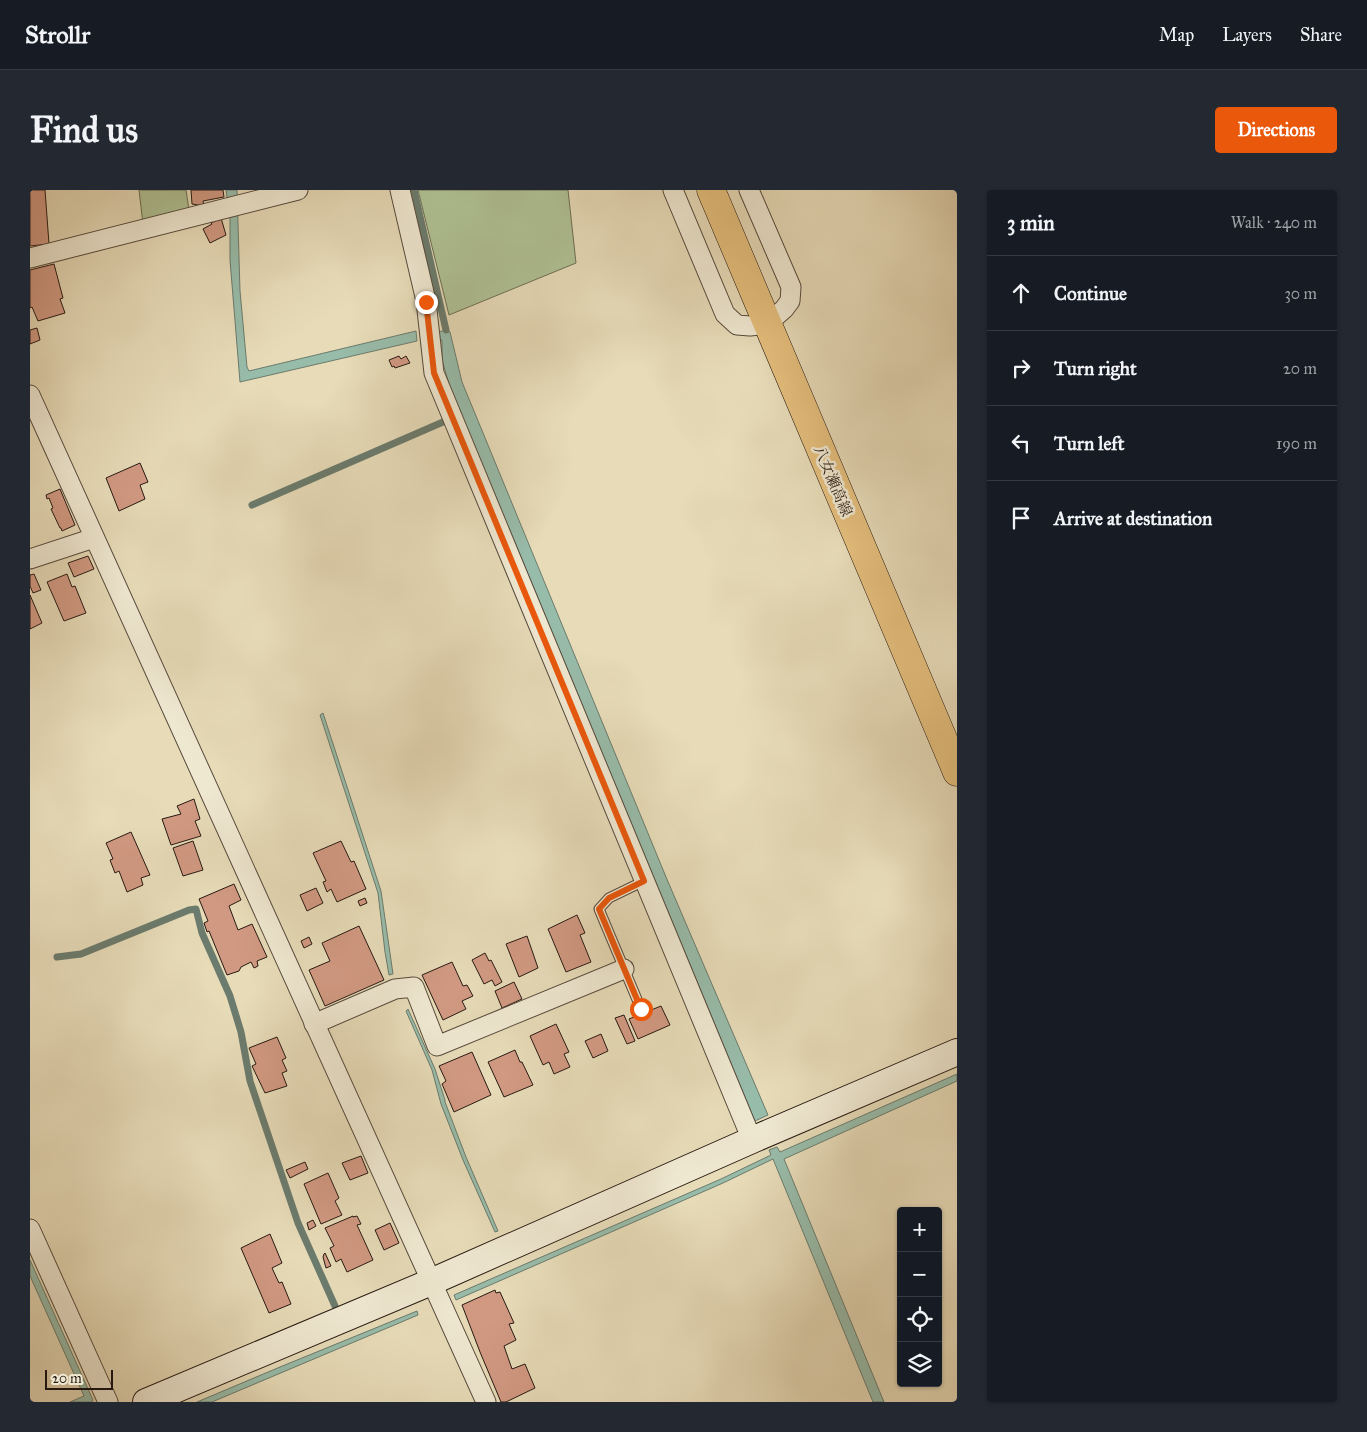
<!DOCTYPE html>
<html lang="en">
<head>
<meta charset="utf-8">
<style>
	body { margin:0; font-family:"IM FELL Great Primer","Noto Serif JP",serif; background:#242831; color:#f1f3f6 }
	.controls { position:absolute; right:15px; bottom:15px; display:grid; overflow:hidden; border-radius:5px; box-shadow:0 1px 4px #0004 }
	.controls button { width:45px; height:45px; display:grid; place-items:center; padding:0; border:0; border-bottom:1px solid #363941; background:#171b24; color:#f1f3f6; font:25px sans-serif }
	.scale { position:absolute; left:15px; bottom:12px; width:68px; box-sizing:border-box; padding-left:5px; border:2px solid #271912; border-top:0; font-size:14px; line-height:18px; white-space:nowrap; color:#271912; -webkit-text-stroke:4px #efe8d1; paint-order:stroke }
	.stop { position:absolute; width:15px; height:15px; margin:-11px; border:4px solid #ea580c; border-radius:50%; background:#fff }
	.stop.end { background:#ea580c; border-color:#fff; box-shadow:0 1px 5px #0008 }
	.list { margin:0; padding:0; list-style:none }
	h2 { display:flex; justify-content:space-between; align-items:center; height:65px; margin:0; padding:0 20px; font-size:21px }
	h2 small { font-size:16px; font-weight:400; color:#9ea1a6 }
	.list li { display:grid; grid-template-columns:32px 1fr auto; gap:15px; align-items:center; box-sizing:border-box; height:75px; padding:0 20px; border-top:1px solid #363941 }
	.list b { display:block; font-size:19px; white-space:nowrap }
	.list em { font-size:16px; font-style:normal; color:#9ea1a6 }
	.icon { flex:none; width:28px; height:28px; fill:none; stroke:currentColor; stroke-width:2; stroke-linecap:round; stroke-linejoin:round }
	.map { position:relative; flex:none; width:927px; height:1212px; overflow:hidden; border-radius:5px }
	header { display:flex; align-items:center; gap:30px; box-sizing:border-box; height:70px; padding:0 25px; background:#171b24; border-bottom:1px solid #363941 }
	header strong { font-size:24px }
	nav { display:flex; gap:28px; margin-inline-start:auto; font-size:18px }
	.intro { display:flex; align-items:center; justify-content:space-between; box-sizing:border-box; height:120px; padding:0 30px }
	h1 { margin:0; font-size:35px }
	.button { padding:12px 22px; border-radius:5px; background:#ea580c; color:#fff; font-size:18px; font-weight:700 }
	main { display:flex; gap:30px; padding:0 30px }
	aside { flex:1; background:#171b24; border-radius:5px; box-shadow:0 1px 4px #0004 }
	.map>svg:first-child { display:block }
</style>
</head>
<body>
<header>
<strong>Strollr</strong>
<nav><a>Map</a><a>Layers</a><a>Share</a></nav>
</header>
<div class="intro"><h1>Find us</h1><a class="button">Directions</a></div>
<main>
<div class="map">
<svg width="927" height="1212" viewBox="0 0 927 1212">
	<rect width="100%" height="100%" fill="#e7dbb8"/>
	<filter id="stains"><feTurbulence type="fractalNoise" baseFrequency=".004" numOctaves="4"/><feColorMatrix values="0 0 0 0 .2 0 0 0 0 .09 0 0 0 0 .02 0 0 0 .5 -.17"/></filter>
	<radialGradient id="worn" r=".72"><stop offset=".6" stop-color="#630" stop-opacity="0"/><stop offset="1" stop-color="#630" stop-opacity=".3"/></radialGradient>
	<g fill="#afc194" stroke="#6b6d53">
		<path d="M109,0H156L159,20L113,34Z"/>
		<path d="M388,0H538L546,73L419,125Z"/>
	</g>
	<g fill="#98bcaa" stroke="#6b7b6d">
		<path d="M196,0H207L210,101L217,177L219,181L386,141L387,151L210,192L200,70V28Z"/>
		<path d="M416,140L420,142L432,192L636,687L738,925L725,931L420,197L412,170V150H409L408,142Z"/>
		<path d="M293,523L351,701L363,784L359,785L355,762L348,703L290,525Z"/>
		<path d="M378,819L405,879L415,910V912L436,967L468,1041L465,1042L433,970L411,914L402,880L376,821Z"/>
		<path d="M927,884V891L754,969L854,1212H843L743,969L693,993L426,1110L424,1105L691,989L741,965L739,960L747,957L750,962Z"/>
		<path d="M0,1070L63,1210L62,1212H40L54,1206L0,1086Z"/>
		<path d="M387,1121L388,1125L182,1212H167L250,1177Z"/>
	</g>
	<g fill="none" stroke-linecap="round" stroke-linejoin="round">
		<g stroke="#6b7b6d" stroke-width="7">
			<path d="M384,0L416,140"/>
			<path d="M222,315L413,232"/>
			<path d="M27,767L51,764L159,720L166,719L172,743L200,806L211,842L220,891L268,1033L305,1116"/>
		</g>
	</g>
	<g fill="#d19982" stroke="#271912">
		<path d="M0,0H15L19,54L0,56Z"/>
		<path d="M161,0H193L194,7L173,11L174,16L162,14Z"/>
		<path d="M191,28L196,45L180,53L173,39L182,34L181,33Z"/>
		<path d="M24,74L33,108L30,109L35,123L8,131L2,117L0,118V80Z"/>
		<path d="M7,138L10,150L0,154V140Z"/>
		<path d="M369,166L371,169L376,166L380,173L365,178L364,176L362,177L359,170Z"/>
		<path d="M110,273L118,292L110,295L115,309L89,321L76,288Z"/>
		<path d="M30,299L45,335L32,341L31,338H30L21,319L23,318L19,308L17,309L16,305Z"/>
		<path d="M58,366L64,379L44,387L38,373Z"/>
		<path d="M4,384L11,400L3,403L0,396V385Z"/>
		<path d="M37,384L42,397L45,396L56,423L34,431L17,392Z"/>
		<path d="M0,405L12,433L0,439Z"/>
		<path d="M164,609L170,629L165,631L171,646L141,655L132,629L151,624L147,616Z"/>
		<path d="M101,642L120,685L111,688L113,695L97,702L89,681L85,683L80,670L83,669L76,653Z"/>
		<path d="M163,651L173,680L153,686L143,658Z"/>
		<path d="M311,651L321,672L324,671L336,699L307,712L301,699L297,702L293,692L296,691L283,663Z"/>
		<path d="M204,694L211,710L199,716L208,740L222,734L237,767L227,771L228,776L224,778L221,772L211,777L209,781L197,785L179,741L177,742L174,733L178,731L169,709Z"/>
		<path d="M286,698L293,713L277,721L270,705Z"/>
		<path d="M335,708L337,713L330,716L328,711Z"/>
		<path d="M547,725L555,743L550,745L561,772L536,782L518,739Z"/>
		<path d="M329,736L354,790L295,816L279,780L300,771L292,753Z"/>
		<path d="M497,746L508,778L489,787L476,754Z"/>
		<path d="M279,747L282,754L274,758L271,751Z"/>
		<path d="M455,763L459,771L461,770L472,792L465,796L462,790L454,794L442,770Z"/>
		<path d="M422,772L433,796L437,795L443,806L432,811L436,819L413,830L392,785Z"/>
		<path d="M484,792L492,809L472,818L465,801Z"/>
		<path d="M631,816L640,835L608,849L599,829Z"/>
		<path d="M594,825L605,851L597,854L585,828Z"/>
		<path d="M526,834L539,862L534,864L540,877L524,884L519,872L513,875L500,846Z"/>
		<path d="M571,844L578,861L563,868L555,851Z"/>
		<path d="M247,847L256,868L252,870L257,881L252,883L257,896L235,903L222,876L226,874L219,858Z"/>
		<path d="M485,860L490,872H492L503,895L474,907L458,872Z"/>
		<path d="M442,862L461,905L424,922L412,894L416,891L409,876Z"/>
		<path d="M331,966L338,983L320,990L312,973Z"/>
		<path d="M275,972L278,979L260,988L256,980Z"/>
		<path d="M298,983L309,1008L305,1011L312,1025L291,1034L274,994Z"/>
		<path d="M323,1026V1027L327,1026L331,1034L327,1035L343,1070L317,1082L311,1069L306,1072L300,1058L304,1056L295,1038Z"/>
		<path d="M283,1030L286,1036L279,1040L277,1033Z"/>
		<path d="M360,1033L369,1053L354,1060L345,1040Z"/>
		<path d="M240,1044L252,1073L242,1078L249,1093L252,1092L261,1114L239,1123L211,1058Z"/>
		<path d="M295,1063L301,1076L296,1078L293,1067L294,1064Z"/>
		<path d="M465,1100L466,1103L470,1102L484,1133L479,1134L486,1150L474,1156L482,1179L495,1174L505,1198L476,1212H471L450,1162L432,1115Z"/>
	</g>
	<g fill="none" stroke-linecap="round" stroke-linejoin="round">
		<g stroke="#574a3c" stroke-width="11">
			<path id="lane" d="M611,819L569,719L579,708L614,691"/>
		</g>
		<g stroke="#574a3c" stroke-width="21">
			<g id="street">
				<path d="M370,0L396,111L404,183L722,950"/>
				<path d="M643,0L695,124L707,135L720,136L737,134L754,119L760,111L761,97L719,0"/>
				<path d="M0,68L268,0"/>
				<path d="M0,205L456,1212"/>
				<path d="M0,369L64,348"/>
				<path d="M284,834L365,799L384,797L407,856L594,779"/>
				<path d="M0,1039L78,1212"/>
			</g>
		</g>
		<g stroke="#271912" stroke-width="28">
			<path id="secondary" d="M116,1212L401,1092L722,950L927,862"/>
		</g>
		<g stroke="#271912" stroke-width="29">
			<path id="primary" d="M681,0L927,582"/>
		</g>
		<use href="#lane" stroke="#efe8d1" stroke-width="9"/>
		<use href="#street" stroke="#efe8d1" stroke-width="19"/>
		<use href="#secondary" stroke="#efe8d1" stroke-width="26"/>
		<use href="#primary" stroke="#e4be7c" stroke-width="28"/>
	</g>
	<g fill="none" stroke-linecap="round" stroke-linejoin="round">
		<path stroke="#ea580c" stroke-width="6" d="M396,112L404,183L614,691L579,708L569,719L611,819"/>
	</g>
	<g text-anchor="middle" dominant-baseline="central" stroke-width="5" stroke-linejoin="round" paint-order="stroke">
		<g font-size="15" fill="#271912" stroke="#efe8d1">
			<text transform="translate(803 291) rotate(67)">八女瀬高線</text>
		</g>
	</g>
	<rect width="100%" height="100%" filter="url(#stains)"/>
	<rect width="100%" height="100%" fill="url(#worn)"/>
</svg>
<div class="controls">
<button>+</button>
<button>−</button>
<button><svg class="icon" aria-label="locate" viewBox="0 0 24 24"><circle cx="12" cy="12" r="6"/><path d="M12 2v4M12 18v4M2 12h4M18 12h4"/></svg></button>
<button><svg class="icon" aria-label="layers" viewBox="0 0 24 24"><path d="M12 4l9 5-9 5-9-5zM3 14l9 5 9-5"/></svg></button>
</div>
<div class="scale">20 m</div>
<div class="stop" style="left:611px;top:819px"></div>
<div class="stop end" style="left:396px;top:112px"></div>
</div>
<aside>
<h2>3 min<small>Walk · 240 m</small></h2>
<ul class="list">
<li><svg class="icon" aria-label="ahead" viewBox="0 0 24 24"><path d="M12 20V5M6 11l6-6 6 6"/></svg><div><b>Continue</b></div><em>30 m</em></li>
<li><svg class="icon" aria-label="right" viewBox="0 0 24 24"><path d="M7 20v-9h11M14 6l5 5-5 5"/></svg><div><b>Turn right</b></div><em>20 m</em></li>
<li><svg class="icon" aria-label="left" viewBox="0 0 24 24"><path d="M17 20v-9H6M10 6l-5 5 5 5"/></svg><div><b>Turn left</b></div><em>190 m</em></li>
<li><svg class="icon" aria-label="arrive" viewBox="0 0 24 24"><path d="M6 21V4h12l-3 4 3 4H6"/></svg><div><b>Arrive at destination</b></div></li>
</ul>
</aside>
</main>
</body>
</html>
